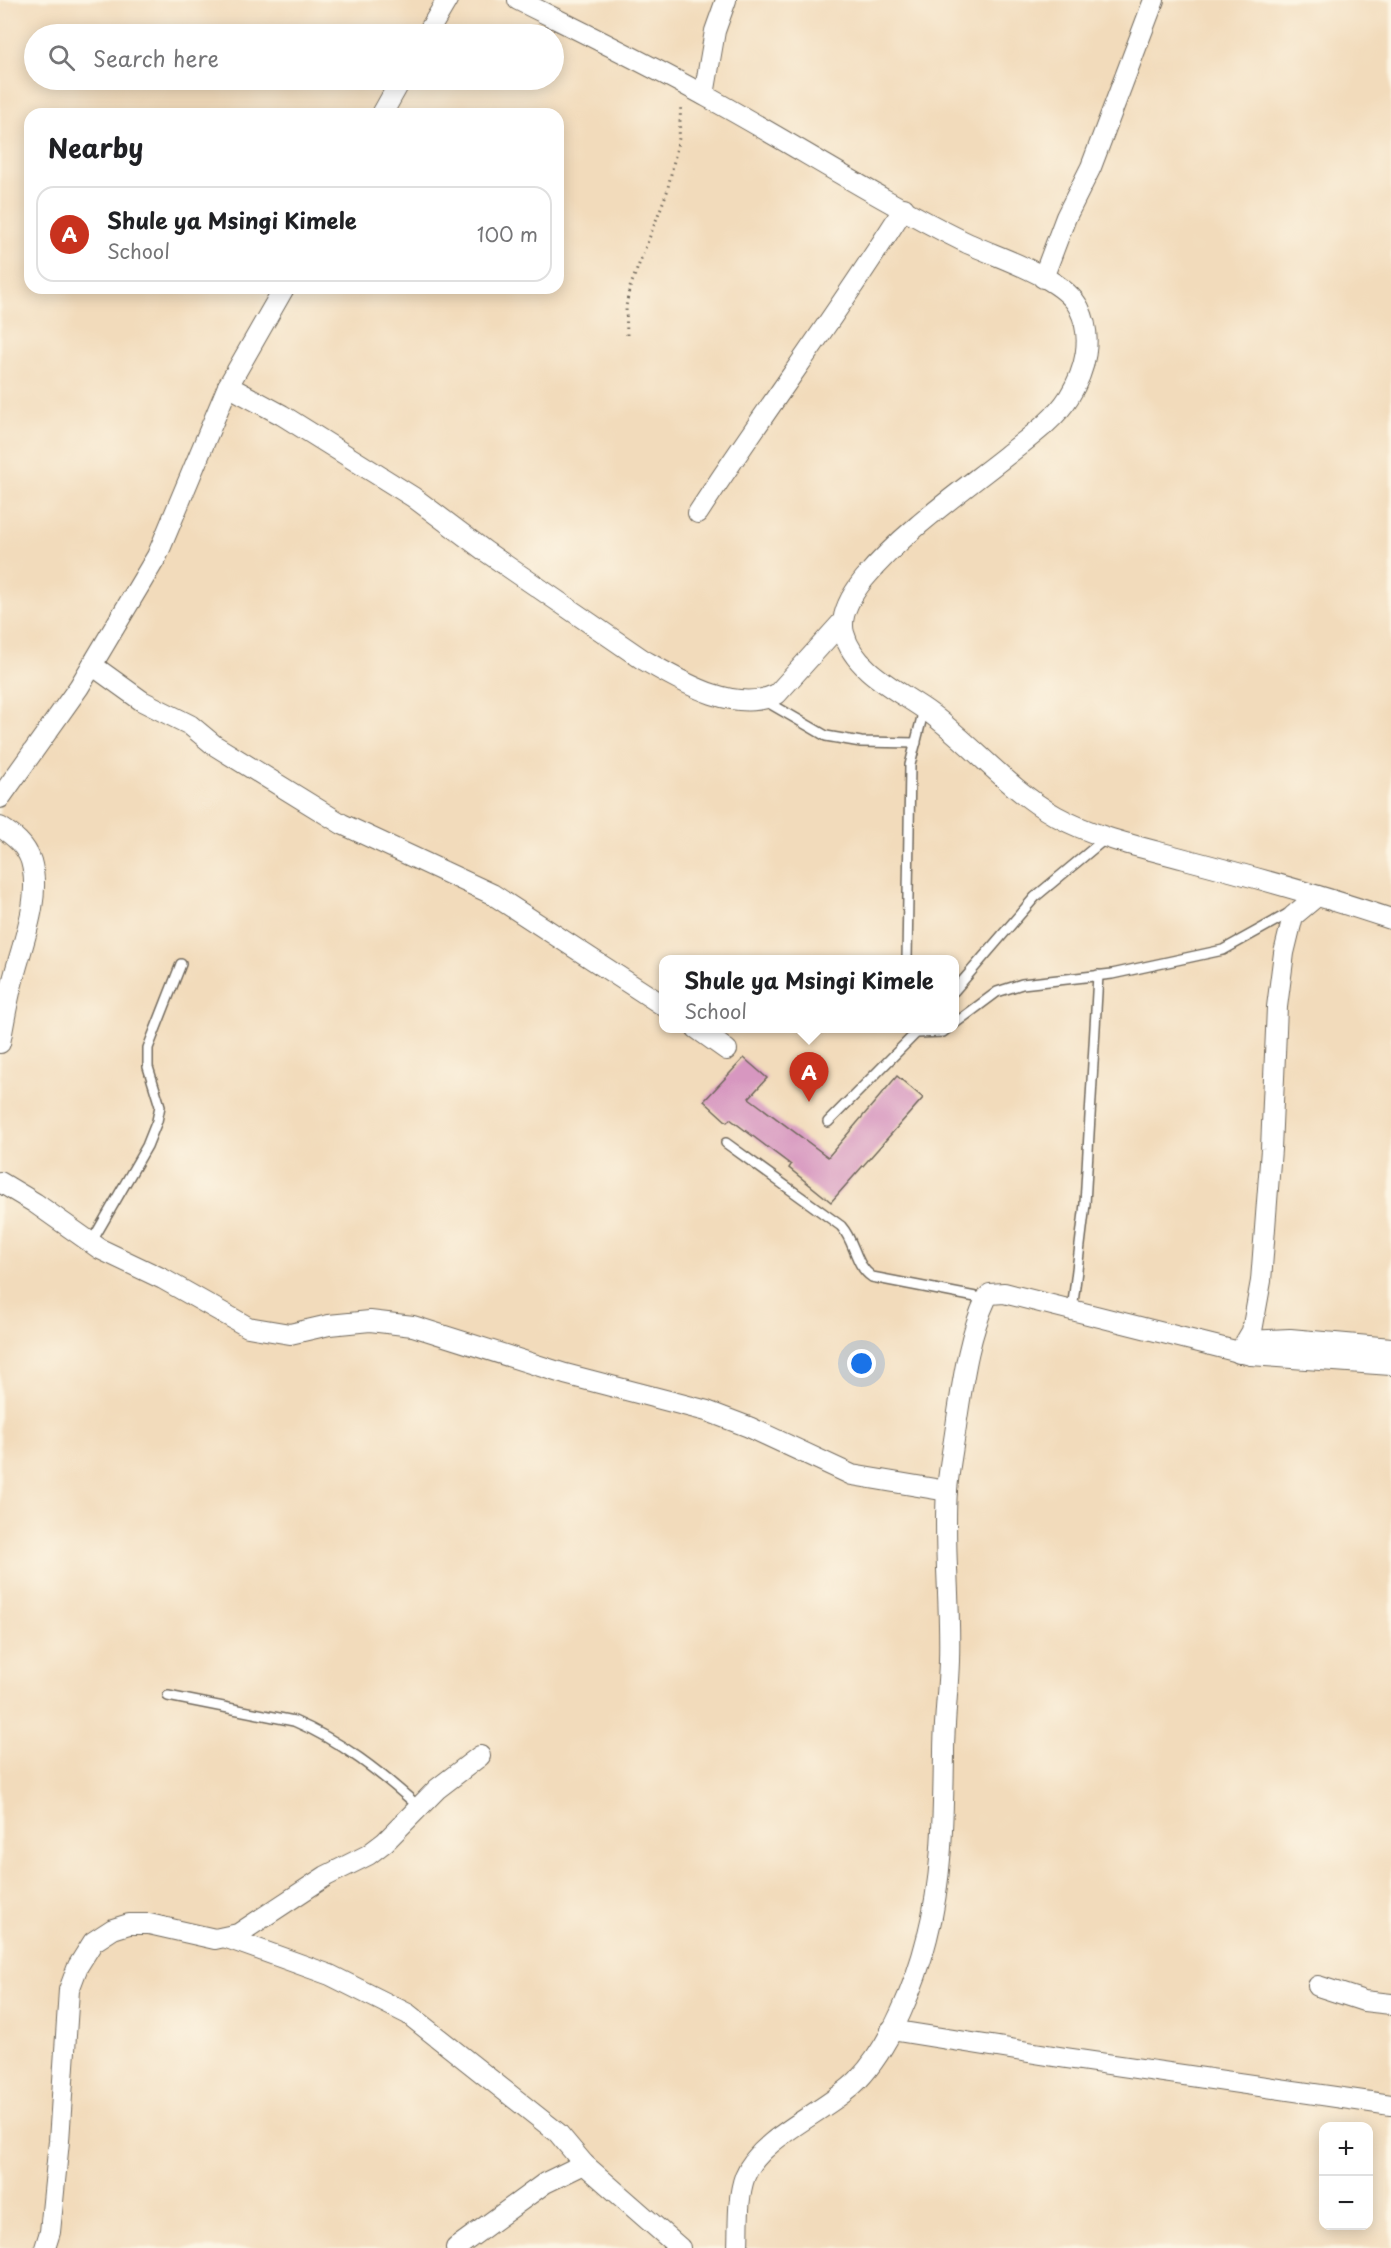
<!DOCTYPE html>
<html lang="en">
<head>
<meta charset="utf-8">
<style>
	body { margin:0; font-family:"Playpen Sans",sans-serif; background:#f2f2f2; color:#202124 }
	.controls { position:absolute; right:18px; bottom:18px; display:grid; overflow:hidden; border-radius:12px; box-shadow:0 3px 15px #0003 }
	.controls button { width:54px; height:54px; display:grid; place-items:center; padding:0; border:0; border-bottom:2px solid #e0e0e0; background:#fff; color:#202124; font:30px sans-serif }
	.you { position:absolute; left:862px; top:1364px; width:21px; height:21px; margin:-15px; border:4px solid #fff; border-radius:50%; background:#1a73e8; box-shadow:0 0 0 9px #1a73e833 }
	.badge { display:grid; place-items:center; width:39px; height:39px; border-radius:50%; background:#c8321e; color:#fff; font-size:20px; font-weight:700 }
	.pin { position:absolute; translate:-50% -50px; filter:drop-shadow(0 2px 3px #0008) }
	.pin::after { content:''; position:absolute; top:32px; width:21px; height:18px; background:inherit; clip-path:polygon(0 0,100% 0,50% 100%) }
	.popup { position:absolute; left:659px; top:955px; width:300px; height:78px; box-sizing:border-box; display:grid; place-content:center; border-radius:12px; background:#fff; filter:drop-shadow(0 2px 4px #0005); font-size:20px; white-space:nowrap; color:#757577 }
	.popup b { font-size:22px; color:#202124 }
	.popup::after { content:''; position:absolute; left:50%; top:100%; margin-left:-12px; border:12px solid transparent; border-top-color:#fff }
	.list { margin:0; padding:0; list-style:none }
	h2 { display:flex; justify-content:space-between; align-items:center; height:78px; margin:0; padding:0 24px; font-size:26px }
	h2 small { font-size:20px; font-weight:400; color:#757577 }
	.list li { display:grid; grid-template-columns:39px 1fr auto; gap:18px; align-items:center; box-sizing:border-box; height:96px; margin:0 12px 12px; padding:0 12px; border:2px solid #e0e0e0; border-radius:18px }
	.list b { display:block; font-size:22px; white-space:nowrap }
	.list p { margin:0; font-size:20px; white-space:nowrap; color:#757577 }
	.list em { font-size:20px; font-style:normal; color:#757577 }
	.icon { flex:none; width:33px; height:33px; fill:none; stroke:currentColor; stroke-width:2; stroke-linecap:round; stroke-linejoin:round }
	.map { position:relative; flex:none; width:1391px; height:2248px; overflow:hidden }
	.search { position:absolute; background:#fff; box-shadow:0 3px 15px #0003; left:24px; top:24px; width:540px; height:66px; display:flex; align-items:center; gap:15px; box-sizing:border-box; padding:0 21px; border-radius:33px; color:#757577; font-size:22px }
	.panel { position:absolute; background:#fff; box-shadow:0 3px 15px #0003; left:24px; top:108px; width:540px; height:186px; border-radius:18px }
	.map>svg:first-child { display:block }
</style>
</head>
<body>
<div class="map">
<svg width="1391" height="2248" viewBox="0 0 1391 2248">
	<rect width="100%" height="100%" fill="#fcf5e5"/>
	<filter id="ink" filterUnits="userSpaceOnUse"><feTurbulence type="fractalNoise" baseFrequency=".0167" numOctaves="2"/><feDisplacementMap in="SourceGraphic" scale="12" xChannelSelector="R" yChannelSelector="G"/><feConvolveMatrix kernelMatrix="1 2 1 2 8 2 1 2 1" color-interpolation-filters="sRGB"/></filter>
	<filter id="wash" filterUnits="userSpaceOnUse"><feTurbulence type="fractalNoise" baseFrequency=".008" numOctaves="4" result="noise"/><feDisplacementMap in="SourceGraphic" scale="24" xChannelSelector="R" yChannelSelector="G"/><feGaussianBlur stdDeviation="1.35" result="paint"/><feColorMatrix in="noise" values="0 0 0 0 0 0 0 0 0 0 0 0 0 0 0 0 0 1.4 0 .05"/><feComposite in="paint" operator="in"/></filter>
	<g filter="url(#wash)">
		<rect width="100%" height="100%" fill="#f2dbbb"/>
		<g id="blocks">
			<path fill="#d797c0" d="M744,1058L767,1078L749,1098L828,1157L897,1076L923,1098L831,1202L789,1168L791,1165L730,1119L727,1122L704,1101Z"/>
		</g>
	</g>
	<g filter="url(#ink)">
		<use href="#blocks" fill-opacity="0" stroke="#71695d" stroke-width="1.5"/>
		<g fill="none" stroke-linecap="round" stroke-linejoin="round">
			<g stroke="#71695d" stroke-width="12">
				<g id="service">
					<path d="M764,700L826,736L861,742L916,743"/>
					<path d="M907,960L910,765L924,709"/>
					<path d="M954,991L1035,897L1106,838"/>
					<path d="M954,1024L997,992L1022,984L1112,974L1223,950L1293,911"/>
					<path d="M917,1033L943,1032L948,1028"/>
					<path d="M828,1122L921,1028"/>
					<path d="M726,1143L841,1226C856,1243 854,1264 872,1277L986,1299"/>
					<path d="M91,1243L147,1146L157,1121L160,1106L148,1067V1048L181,964"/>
					<path d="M1072,1311L1085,1204L1098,975"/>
					<path d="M168,1696L294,1721C341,1741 380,1772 418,1806"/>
				</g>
			</g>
			<g stroke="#71695d" stroke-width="22">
				<g id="minor">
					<path d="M518,0C582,32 646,63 709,98C793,144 876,198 963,241C995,257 1063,276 1079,308C1094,338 1085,371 1069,397C1054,421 1027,439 1006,456C958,494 904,531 864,579C853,593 839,614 844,633C854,672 900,691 930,713C973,745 1008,789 1056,816C1096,838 1141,847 1185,859C1254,877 1323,896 1391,919"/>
					<path d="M427,34L447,0"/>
					<path d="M704,95L715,31L726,0"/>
					<path d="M382,114L401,80"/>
					<path d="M1043,278L1066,217L1091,167L1154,0"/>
					<path d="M228,386L282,415L413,497L485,551L642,659C679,680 734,715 777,694L842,622"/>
					<path d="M698,513C765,410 839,312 904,208"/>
					<path d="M92,665L142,701L190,725L214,745L342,824L492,894L664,1006"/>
					<path d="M0,798L79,687L157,556L228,386L284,288"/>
					<path d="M0,827C13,835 26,845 31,861C42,900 21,946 12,984C7,1003 4,1023 0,1043"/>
					<path d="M696,1028L727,1050"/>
					<path d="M0,1182L35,1203L100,1249L163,1279L248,1327L290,1334L329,1325L370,1321L413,1326L565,1374L707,1411L749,1427L852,1475L947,1491"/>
					<path d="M1248,1341L1290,1339L1391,1348"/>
					<path d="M1239,1353L1252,1331L1261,1281L1271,1149L1277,1007L1284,953L1293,916L1317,896"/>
					<path d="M227,1938L330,1975L408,2014L558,2133L584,2164L680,2248"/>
					<path d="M1318,1986L1364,2001L1391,2004"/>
					<path d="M891,2030L1066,2058L1391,2105"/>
					<path d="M45,2248L50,2232L59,2141L69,1990L78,1966L93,1942L113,1929L129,1924H149L215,1939L238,1934L326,1876L368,1855L385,1842L437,1789L480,1756"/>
					<path d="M456,2248L545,2183L584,2164"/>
					<path d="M738,2248C739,2225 737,2198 745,2176C761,2136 827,2112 858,2080C890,2047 916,1983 927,1938C943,1877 943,1815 944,1753C944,1722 948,1692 949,1661C951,1604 943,1547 947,1490C949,1467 954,1443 957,1419C963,1380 969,1335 986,1299L990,1294L1004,1293L1251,1355L1391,1365"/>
				</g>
			</g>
			<path stroke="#71695d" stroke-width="3" stroke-dasharray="1.5 4.5" stroke-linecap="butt" d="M627,335L626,307L629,290L667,192L679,138L681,104"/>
			<use href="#service" stroke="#fff" stroke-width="9"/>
			<use href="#minor" stroke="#fff" stroke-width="20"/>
		</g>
	</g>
</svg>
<div class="controls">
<button>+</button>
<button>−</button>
</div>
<div class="you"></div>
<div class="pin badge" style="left:809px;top:1102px">A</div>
<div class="popup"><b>Shule ya Msingi Kimele</b>School</div>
<div class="search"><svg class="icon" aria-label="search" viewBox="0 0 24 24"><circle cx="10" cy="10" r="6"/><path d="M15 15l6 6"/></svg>Search here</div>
<section class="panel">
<h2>Nearby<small></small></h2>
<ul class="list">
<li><span class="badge">A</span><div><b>Shule ya Msingi Kimele</b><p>School</p></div><em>100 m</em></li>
</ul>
</section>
</div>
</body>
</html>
